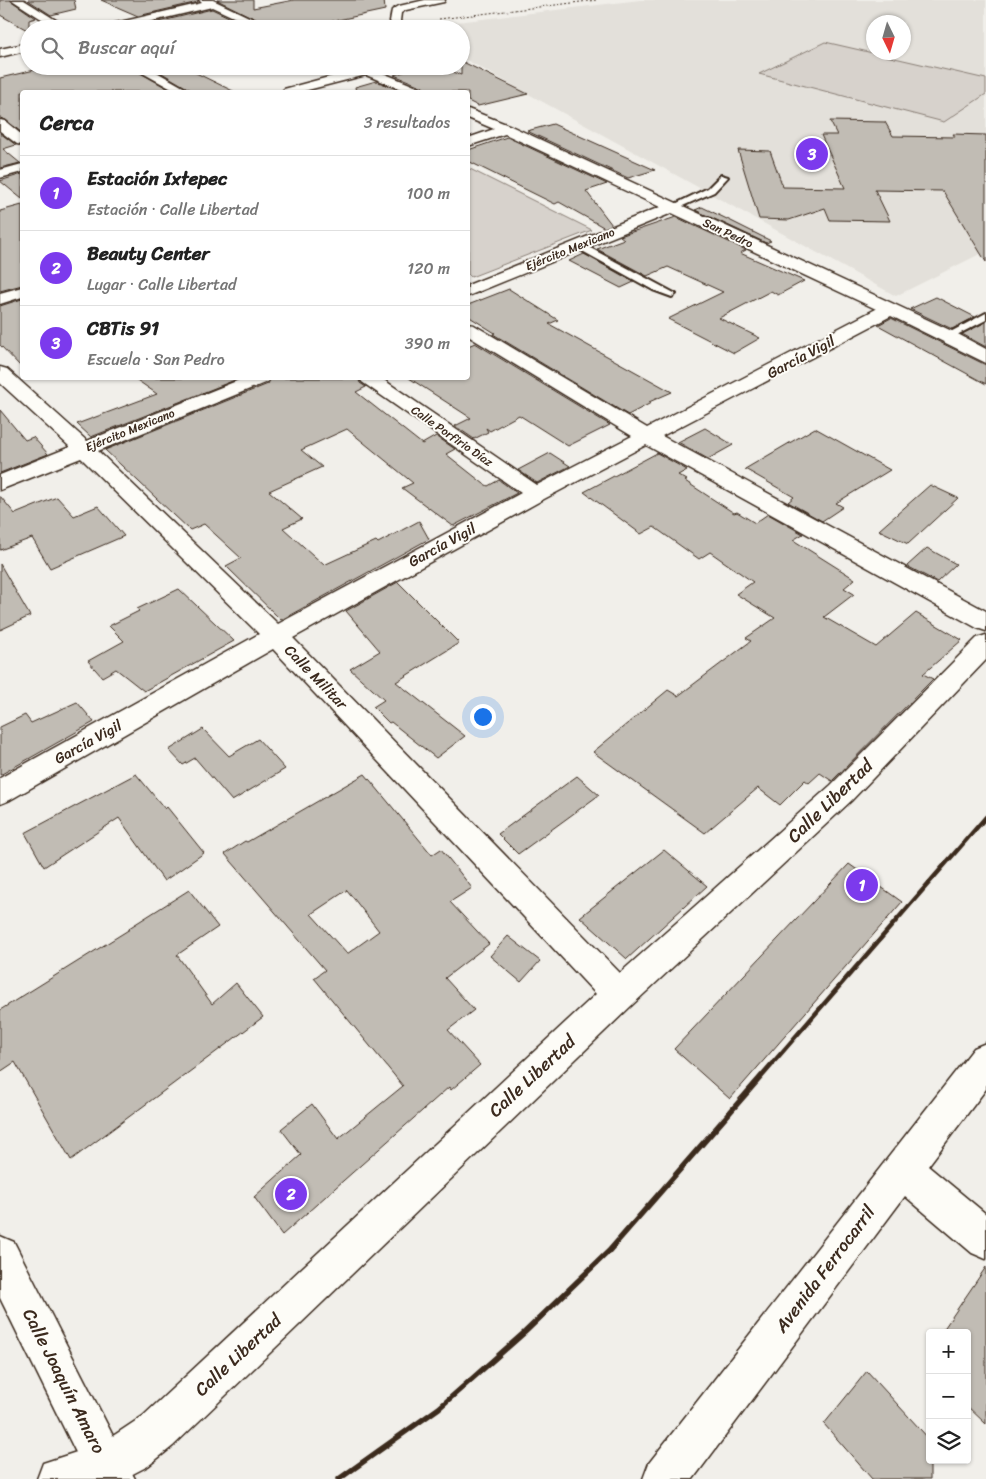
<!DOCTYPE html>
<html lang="es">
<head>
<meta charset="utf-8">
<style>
	body { margin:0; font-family:Sriracha,sans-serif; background:#f2f2f2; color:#222 }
	.controls { position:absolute; right:15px; bottom:15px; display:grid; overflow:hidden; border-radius:5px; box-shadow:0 1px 4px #0004 }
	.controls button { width:45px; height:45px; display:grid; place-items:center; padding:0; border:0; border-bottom:1px solid #e0e0e0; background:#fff; color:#222; font:25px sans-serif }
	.compass { position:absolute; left:866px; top:15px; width:45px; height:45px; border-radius:50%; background:#fff; box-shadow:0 1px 4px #0004; rotate:175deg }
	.you { position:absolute; left:482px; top:716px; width:18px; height:18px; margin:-12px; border:4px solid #fff; border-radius:50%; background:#1a73e8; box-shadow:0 0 0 8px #1a73e833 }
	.badge { display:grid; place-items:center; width:32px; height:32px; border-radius:50%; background:#7c3aed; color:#fff; font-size:16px; font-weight:700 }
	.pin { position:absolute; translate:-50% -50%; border:2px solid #fff; box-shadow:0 1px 5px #0006 }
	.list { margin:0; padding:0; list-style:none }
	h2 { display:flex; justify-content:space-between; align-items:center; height:65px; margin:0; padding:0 20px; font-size:21px }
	h2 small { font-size:16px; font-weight:400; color:#767676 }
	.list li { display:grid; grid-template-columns:32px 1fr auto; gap:15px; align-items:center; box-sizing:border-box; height:75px; padding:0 20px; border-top:1px solid #e0e0e0 }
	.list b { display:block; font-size:19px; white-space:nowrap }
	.list p { margin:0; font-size:16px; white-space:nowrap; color:#767676 }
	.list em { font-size:16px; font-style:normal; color:#767676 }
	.icon { flex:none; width:28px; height:28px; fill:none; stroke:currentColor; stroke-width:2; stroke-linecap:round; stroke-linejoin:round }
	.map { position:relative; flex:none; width:986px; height:1479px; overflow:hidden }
	.search { position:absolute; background:#fff; box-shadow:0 1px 4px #0004; left:20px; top:20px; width:450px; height:55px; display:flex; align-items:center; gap:12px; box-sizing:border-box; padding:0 18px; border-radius:28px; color:#767676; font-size:19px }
	.panel { position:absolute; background:#fff; box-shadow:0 1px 4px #0004; left:20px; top:90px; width:450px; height:290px; border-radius:5px }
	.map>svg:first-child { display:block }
</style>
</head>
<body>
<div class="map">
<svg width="986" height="1479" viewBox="0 0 986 1479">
	<rect width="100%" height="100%" fill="#f1efea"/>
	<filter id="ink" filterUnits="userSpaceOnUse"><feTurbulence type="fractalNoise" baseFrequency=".02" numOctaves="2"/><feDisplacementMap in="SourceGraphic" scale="10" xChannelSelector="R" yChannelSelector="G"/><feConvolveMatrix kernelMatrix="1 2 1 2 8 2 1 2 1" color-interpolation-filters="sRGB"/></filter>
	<g filter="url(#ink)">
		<path fill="#e3e0da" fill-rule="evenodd" d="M640,0H986V251L896,296L461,57V29L407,28ZM874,22H904V52H874Z"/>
		<g fill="#d7d2cc" stroke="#897e75">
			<path d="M825,42L986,79V94L944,122L759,74Z"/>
			<path d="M468,168L592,230L471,277L468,274Z"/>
		</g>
		<g fill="#c1bcb4" stroke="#3b2a1e" fill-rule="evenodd">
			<path d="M0,0H10L36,18L29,20V31L0,15Z"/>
			<path d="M28,0H74L76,9L51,15Z"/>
			<path d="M101,0H197L198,2L138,16Z"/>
			<path d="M217,0H253V8L294,0H384L385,10L296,29H276Z"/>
			<path d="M212,9L254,29H168L154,23Z"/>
			<path d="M461,61L528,94L478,106L468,101V92H426L423,87L394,75L419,67L426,70L439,66L461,75Z"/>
			<path d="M52,66H128L174,92H22V133L6,120L0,118V78Z"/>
			<path d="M150,66H193L194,72L235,92H194Z"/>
			<path d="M376,81L404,92H356L355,87Z"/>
			<path d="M830,121L885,122L893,136L955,137L953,134L986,135V262L943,191L875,190L890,221L830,220L825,208L789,220L759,219L738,150L770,151L783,187L845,188L821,135H837Z"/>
			<path d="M553,124L655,170L628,178L527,131Z"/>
			<path d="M0,133L16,145L3,149L20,163L0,168Z"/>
			<path d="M507,137L607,184L586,191L612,225L605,228L559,202L555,204L468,161V150Z"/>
			<path d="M22,174V199L0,181Z"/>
			<path d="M22,205V285L0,291V211Z"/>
			<path d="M702,207L729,220L771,241L766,243L695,210Z"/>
			<path d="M676,217L746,250L740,253L804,281L778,295L771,291L719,318L760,338L734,353L668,319L723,292L668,267L647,276L597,249L624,239L620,236Z"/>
			<path d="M584,254L634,282L621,288L569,261Z"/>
			<path d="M509,289L558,320L549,324L672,392L649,402L651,403L628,415L493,334L495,333L468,316V305Z"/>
			<path d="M936,297L975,317L952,329L910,309Z"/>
			<path d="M22,299V368L0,345V306Z"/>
			<path d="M891,318L986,365V384L878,325Z"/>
			<path d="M986,322V347L962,334Z"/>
			<path d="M475,343L610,425L568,446L519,415L490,431L486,428L488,432L474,439L455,426L471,418L409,378H468V346Z"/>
			<path d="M134,378H240L91,437L77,424L157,394Z"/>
			<path d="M271,378H358L360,383L366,387L356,392L422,444L436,436L455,449L446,454L484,484L488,486L499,480L517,493L453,526L402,488L413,483L347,429L301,450L322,467L269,491L302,519L283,528L324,565L376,541L378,543L419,521L429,539L281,620L226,566L241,558L204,524L190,530L105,450L268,384Z"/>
			<path d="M0,410L25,440L33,437L48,454L0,473Z"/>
			<path d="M705,428L733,445L708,459L678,442Z"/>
			<path d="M815,428L890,470L836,503L843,507L822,521L788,502L794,497L745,469Z"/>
			<path d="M550,453L570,466L537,483L518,470Z"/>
			<path d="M657,453L687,470L678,475L687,480L685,481L734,513L737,512L755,523L768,514L803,534L793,540L855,579L844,588L854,594L824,617L876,647L916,613L962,640L923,674L933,679L832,781L820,773L809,783L805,780L780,805L758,788L705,833L593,752L668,690L678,696L751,641L746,638L775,618L736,594L753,582L710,552L699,559L654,527L641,534L584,492Z"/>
			<path d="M930,485L958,498L908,544L879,530Z"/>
			<path d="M0,496L15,514L57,497L74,516L98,506L124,536L50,568L32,538L0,550Z"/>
			<path d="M927,548L956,564L937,582L907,566Z"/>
			<path d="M0,564L30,616L0,630Z"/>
			<path d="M398,582L459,643L396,682L465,736L436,758L391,722L389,723L373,707L384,700L350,669L380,651L346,611Z"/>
			<path d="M179,589L234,641L144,691L116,669L102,677L88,661L124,641L109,626L139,611L137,609Z"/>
			<path d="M77,702L94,722L0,775V727L25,715L31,723Z"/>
			<path d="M203,729L229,756L258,739L285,769L232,801L195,758L183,765L169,750Z"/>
			<path d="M136,774L165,809L167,807L204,853L164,881L119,818L44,867L25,833Z"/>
			<path d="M365,774L432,855L441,849L472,888L450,902L489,944L445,978L474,1010L448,1030L480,1065L451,1090L449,1087L282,1235L254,1197L301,1155L281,1129L312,1104L338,1139L403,1086L314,978L325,970L225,854L245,841L247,842ZM347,890L379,931L347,954L311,914Z"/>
			<path d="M577,776L599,795L518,854L498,834Z"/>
			<path d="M664,850L707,886L627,959L580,917Z"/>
			<path d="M849,864L902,902L730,1099L674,1049Z"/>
			<path d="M189,890L218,927L177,955L212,1004L236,983L263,1017L71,1160L15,1062L0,1072V1010L130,929L129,928Z"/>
			<path d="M508,936L540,961L521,982L490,956Z"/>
			<path d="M986,1267V1424L967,1406V1333H941Z"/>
			<path d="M867,1371L930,1440V1479H872L824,1424Z"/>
		</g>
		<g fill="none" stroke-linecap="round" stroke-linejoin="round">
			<g stroke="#3b2a1e" stroke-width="4">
				<g id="service">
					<path d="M721,175L728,177L714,192L676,209L669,207L708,188Z"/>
					<path d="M575,243H581L676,294L672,297L653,290L575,247Z"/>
					<path d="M986,313V320L951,338L948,339L943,336Z"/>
				</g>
			</g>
			<g stroke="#3b2a1e" stroke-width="3">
				<g id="minor">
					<path d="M12,0H24L70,29H57Z"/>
					<path d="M199,0H213L274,29H259L212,7L119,29H98L103,26L202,3Z"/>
					<path d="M425,0H445L444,2L406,10L401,13L400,21L405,29H394L390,21L392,10L399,6Z"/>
					<path d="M29,43V50L0,57V49Z"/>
					<path d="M130,66H146L192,92H177Z"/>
					<path d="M355,66H390L378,71L422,89L424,92H408L366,75L300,92H282L284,89L355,70Z"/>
					<path d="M468,109L511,126L954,332L986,349V363L891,316L662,436L986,611V631L977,628L646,445L544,499L293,638L620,973L831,785L977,638L986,635V660L851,801L631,1006L173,1446L148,1466L123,1479H37L43,1463L98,1445L116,1434L143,1416L596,994L273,649L10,800L0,804V778L259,634L81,458L0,490V475L70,447L0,383V367L7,369L87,441L244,378H269L267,382L98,451L278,624L521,493L362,382L360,378H381L537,485L632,436L468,336V324L474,325L647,428L876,309L672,213L468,296V285L660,207L505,134L468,146V138L494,129L468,118Z"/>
					<path d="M0,120L5,121L22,135V145L17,144L0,131Z"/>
					<path d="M22,164V172L0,178V170Z"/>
					<path d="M22,287V297L0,304V293Z"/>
				</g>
			</g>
			<g stroke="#3b2a1e" stroke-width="3">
				<g id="primary">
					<path d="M986,1043V1089L928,1166L986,1214V1259L972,1253L905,1196L693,1479H643L649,1463L974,1048Z"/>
					<path d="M0,1236L14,1242L135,1479H89L0,1298Z"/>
				</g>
			</g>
			<path stroke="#3b2a1e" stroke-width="1" stroke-dasharray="2 2" stroke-linecap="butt" d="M439,19L597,0"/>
			<use href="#service" fill="#fdfcf7" fill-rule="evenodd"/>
			<use href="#minor" fill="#fdfcf7" fill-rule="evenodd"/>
			<use href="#primary" fill="#fdfcf7" fill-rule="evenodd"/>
			<path stroke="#3b2a1e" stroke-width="4.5" d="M771,1065L986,817"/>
			<path stroke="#3b2a1e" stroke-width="5.5" d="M339,1479L439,1408L525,1332L609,1251L772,1064"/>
		</g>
	</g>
	<g text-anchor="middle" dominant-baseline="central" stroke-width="4" stroke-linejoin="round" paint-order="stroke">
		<g font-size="12" fill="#3b2a1e" stroke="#fdfcf7">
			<text transform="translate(728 233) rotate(25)">San Pedro</text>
			<text transform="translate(570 249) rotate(-22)">Ejército Mexicano</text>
			<text transform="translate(130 430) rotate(-22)">Ejército Mexicano</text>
			<text transform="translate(452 436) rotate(35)">Calle Porfirio Díaz</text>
		</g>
		<g font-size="15" fill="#3b2a1e" stroke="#fdfcf7">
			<text transform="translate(801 357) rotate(-28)">García Vigil</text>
			<text transform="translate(442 545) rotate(-29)">García Vigil</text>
			<text transform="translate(316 677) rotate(46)">Calle Militar</text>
			<text transform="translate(88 742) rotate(-29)">García Vigil</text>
		</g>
		<g font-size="18" fill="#3b2a1e" stroke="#fdfcf7">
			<text transform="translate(830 801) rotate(-44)">Calle Libertad</text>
			<text transform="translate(532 1076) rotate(-43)">Calle Libertad</text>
			<text transform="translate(825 1269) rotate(-53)">Avenida Ferrocarril</text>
			<text transform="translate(238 1355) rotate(-43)">Calle Libertad</text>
			<text transform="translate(64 1381) rotate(63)">Calle Joaquín Amaro</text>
		</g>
	</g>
</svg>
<div class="controls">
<button>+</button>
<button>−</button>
<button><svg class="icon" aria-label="layers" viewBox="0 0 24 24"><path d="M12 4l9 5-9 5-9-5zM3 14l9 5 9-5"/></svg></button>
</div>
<svg class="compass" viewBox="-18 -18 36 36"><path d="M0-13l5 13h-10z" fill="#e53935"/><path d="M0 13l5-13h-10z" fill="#767676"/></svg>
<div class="you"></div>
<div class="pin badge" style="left:862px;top:885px">1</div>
<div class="pin badge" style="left:291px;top:1194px">2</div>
<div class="pin badge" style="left:812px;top:154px">3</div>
<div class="search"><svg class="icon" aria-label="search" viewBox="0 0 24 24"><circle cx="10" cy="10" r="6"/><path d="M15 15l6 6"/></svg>Buscar aquí</div>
<section class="panel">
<h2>Cerca<small>3 resultados</small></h2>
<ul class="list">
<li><span class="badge">1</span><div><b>Estación Ixtepec</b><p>Estación · Calle Libertad</p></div><em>100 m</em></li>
<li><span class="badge">2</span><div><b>Beauty Center</b><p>Lugar · Calle Libertad</p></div><em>120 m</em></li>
<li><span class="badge">3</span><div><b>CBTis 91</b><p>Escuela · San Pedro</p></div><em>390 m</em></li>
</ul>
</section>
</div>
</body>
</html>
